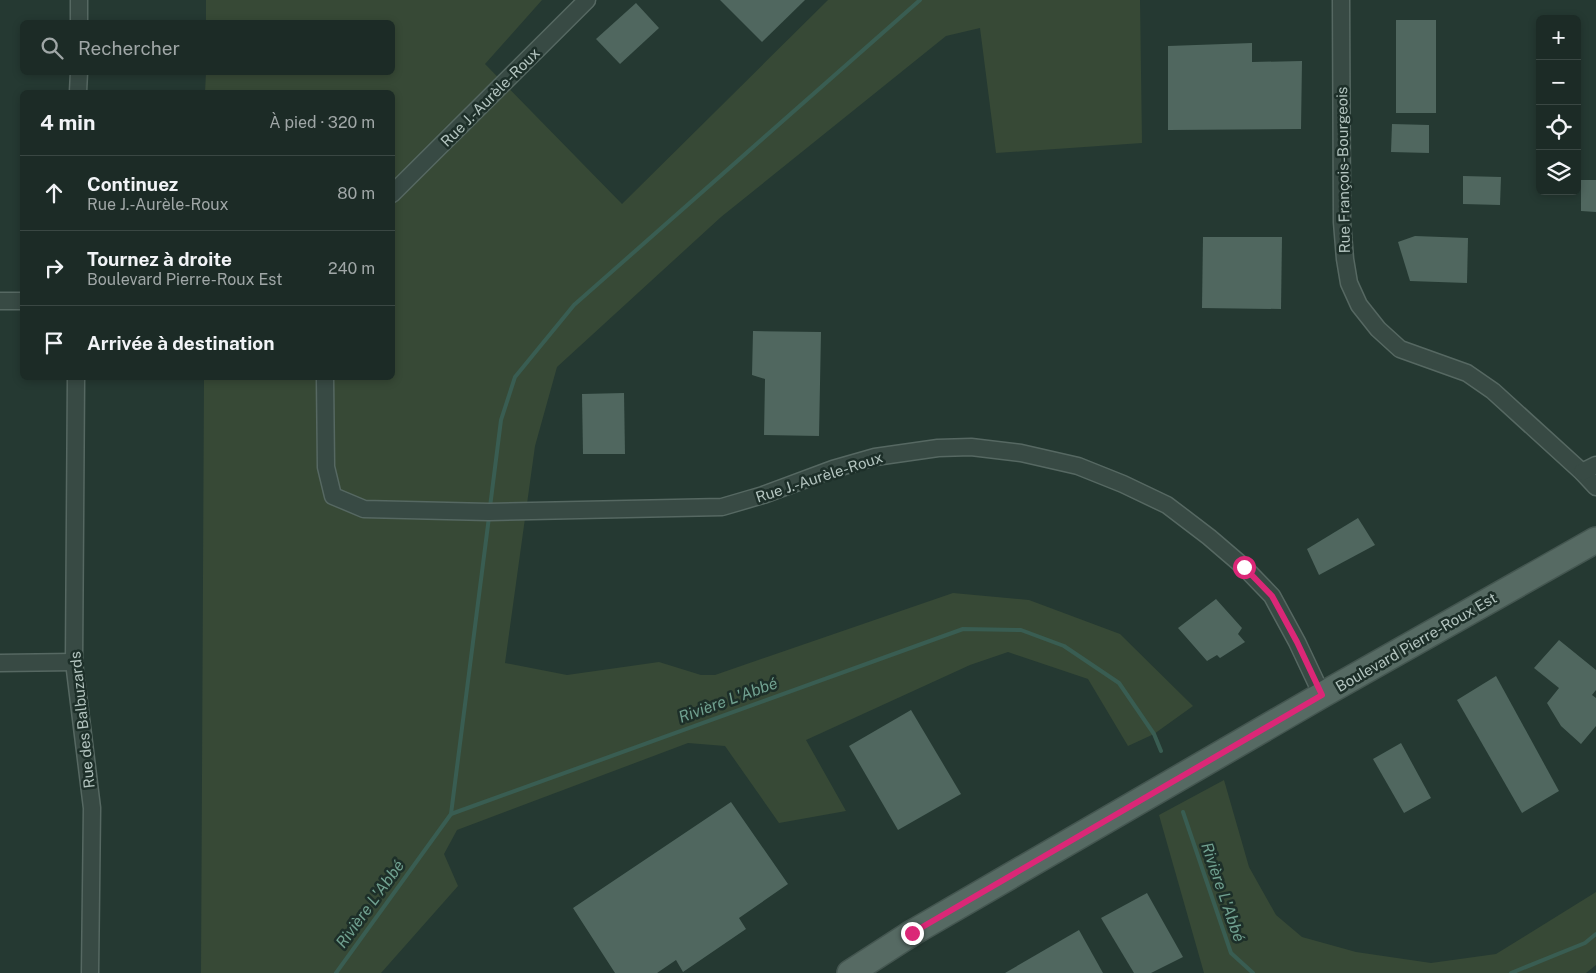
<!DOCTYPE html>
<html lang="fr">
<head>
<meta charset="utf-8">
<style>
	body { margin:0; font-family:"Public Sans",sans-serif; background:#293732; color:#f1f3f6 }
	.controls { position:absolute; right:15px; top:15px; display:grid; overflow:hidden; border-radius:8px; box-shadow:0 2px 8px #0003 }
	.controls button { width:45px; height:45px; display:grid; place-items:center; padding:0; border:0; border-bottom:1px solid #3a4743; background:#1c2b26; color:#f1f3f6; font:25px sans-serif }
	.stop { position:absolute; width:15px; height:15px; margin:-11px; border:4px solid #db2777; border-radius:50%; background:#fff }
	.stop.end { background:#db2777; border-color:#fff; box-shadow:0 1px 5px #0008 }
	.list { margin:0; padding:0; list-style:none }
	h2 { display:flex; justify-content:space-between; align-items:center; height:65px; margin:0; padding:0 20px; font-size:21px }
	h2 small { font-size:16px; font-weight:400; color:#a0a7a7 }
	.list li { display:grid; grid-template-columns:32px 1fr auto; gap:15px; align-items:center; box-sizing:border-box; height:75px; padding:0 20px; border-top:1px solid #3a4743 }
	.list b { display:block; font-size:19px; white-space:nowrap }
	.list p { margin:0; font-size:16px; white-space:nowrap; color:#a0a7a7 }
	.list em { font-size:16px; font-style:normal; color:#a0a7a7 }
	.icon { flex:none; width:28px; height:28px; fill:none; stroke:currentColor; stroke-width:2; stroke-linecap:round; stroke-linejoin:round }
	.map { position:relative; flex:none; width:1596px; height:973px; overflow:hidden }
	.search { position:absolute; background:#1c2b26; box-shadow:0 2px 8px #0003; left:20px; top:20px; width:375px; height:55px; display:flex; align-items:center; gap:12px; box-sizing:border-box; padding:0 18px; border-radius:8px; color:#a0a7a7; font-size:19px }
	.panel { position:absolute; background:#1c2b26; box-shadow:0 2px 8px #0003; left:20px; top:90px; width:375px; height:290px; border-radius:8px }
	.map>svg:first-child { display:block }
</style>
</head>
<body>
<div class="map">
<svg width="1596" height="973" viewBox="0 0 1596 973">
	<rect width="100%" height="100%" fill="#253932"/>
	<g fill="#374936">
		<path d="M206,0H542L485,64L622,204L828,0H1140L1142,143L996,153L980,28L946,36L721,217L557,367L535,446L505,663L567,675L659,662L701,675H715L953,593L1029,600L1120,634L1193,706L1154,734L1128,746L1088,679L1008,652L970,665L806,740L846,811L779,823L725,746L688,743L457,830L444,854L458,886L381,973H201L204,378H392V92H205L206,73L392,72V22H206Z"/>
		<path d="M1224,780L1249,867L1276,915L1302,937L1356,952L1431,963L1496,954L1596,892V965L1586,973H1204L1159,815Z"/>
	</g>
	<g fill="none" stroke-linecap="round" stroke-linejoin="round">
		<g stroke="#395d52" stroke-width="4">
			<path d="M490,507L501,420L515,377L574,305L920,0"/>
			<path d="M1183,812L1231,953L1253,973"/>
			<path d="M451,814L489,517"/>
			<path d="M336,973L451,814L963,629L1021,630L1064,646L1119,683L1154,734L1161,751"/>
			<path d="M1511,973L1585,943L1596,934"/>
		</g>
	</g>
	<g fill="#50675f">
		<path d="M720,0H805L762,42Z"/>
		<path d="M636,3L659,28L620,64L596,39Z"/>
		<rect x="1396" y="20" width="40" height="93"/>
		<path d="M1252,43V62L1302,61L1301,129L1168,130V46Z"/>
		<path d="M1392,124L1429,125V153L1391,152Z"/>
		<path d="M1463,176L1501,177L1500,205L1463,204Z"/>
		<path d="M1581,180H1596V212L1581,211Z"/>
		<path d="M1415,236L1468,238L1467,283L1410,281L1398,242Z"/>
		<path d="M1203,237H1282L1281,309L1202,308Z"/>
		<path d="M753,331L821,332L819,436L764,435L765,379L752,375Z"/>
		<path d="M624,393L625,454H583L582,394Z"/>
		<path d="M1358,518L1375,545L1319,575L1307,549Z"/>
		<path d="M1216,599L1242,628L1238,634L1245,642L1220,658L1217,655L1207,661L1178,628Z"/>
		<path d="M1559,640L1596,670V690L1592,695L1596,698V726L1581,744L1561,726L1547,703L1559,688L1534,668Z"/>
		<path d="M1496,676L1559,791L1522,813L1457,700Z"/>
		<path d="M911,710L961,794L898,830L849,746Z"/>
		<path d="M1401,743L1431,798L1404,813L1373,759Z"/>
		<path d="M731,802L788,884L739,918L746,929L683,972L676,960L657,973H615L573,908Z"/>
		<path d="M1147,893L1183,957L1151,973H1134L1101,918Z"/>
		<path d="M1079,930L1103,973H1005Z"/>
	</g>
	<g fill="none" stroke-linecap="round" stroke-linejoin="round">
		<g stroke="#566862" stroke-width="19">
			<g id="minor">
				<path d="M1341,0L1342,222L1345,259L1349,283L1359,305L1378,329L1400,349L1467,373L1493,391L1582,472L1596,487"/>
				<path d="M79,22V0"/>
				<path d="M78,92L79,72"/>
				<path d="M392,194L587,0"/>
				<path d="M0,301H22"/>
				<path d="M76,378L74,662L92,808L90,973"/>
				<path d="M325,378L326,467L333,496L364,509L489,512L722,507L763,495L833,469L875,457L938,448L971,447L1021,453L1078,466L1123,484L1167,505L1209,537L1244,567L1272,596L1297,642L1322,695"/>
				<path d="M1582,472L1596,465"/>
				<path d="M0,663L74,662"/>
			</g>
		</g>
		<g stroke="#445650" stroke-width="28">
			<path id="primary" d="M850,973L912,933L1322,695L1596,540"/>
		</g>
		<use href="#minor" stroke="#384a44" stroke-width="16"/>
		<use href="#primary" stroke="#566a63" stroke-width="25"/>
	</g>
	<g fill="none" stroke-linecap="round" stroke-linejoin="round">
		<path stroke="#db2777" stroke-width="6" d="M912,933L1322,695L1297,642L1272,596L1244,567"/>
	</g>
	<g text-anchor="middle" dominant-baseline="central" stroke-width="5" stroke-linejoin="round" paint-order="stroke">
		<g font-size="15" fill="#b4c5c0" stroke="#1d2f29">
			<text transform="translate(490 97) rotate(-45)">Rue J.-Aurèle-Roux</text>
			<text transform="translate(1343 170) rotate(-91)">Rue François-Bourgeois</text>
			<text transform="translate(819 477) rotate(-18)">Rue J.-Aurèle-Roux</text>
			<text transform="translate(1416 642) rotate(-30)">Boulevard Pierre-Roux Est</text>
			<text transform="translate(82 720) rotate(-96)">Rue des Balbuzards</text>
		</g>
		<g font-size="16" font-style="italic" fill="#70a190" stroke="#1d2f29">
			<text transform="translate(728 700) rotate(-20)">Rivière L'Abbé</text>
			<text transform="translate(1223 892) rotate(71)">Rivière L'Abbé</text>
			<text transform="translate(370 904) rotate(-54)">Rivière L'Abbé</text>
		</g>
	</g>
</svg>
<div class="controls">
<button>+</button>
<button>−</button>
<button><svg class="icon" aria-label="locate" viewBox="0 0 24 24"><circle cx="12" cy="12" r="6"/><path d="M12 2v4M12 18v4M2 12h4M18 12h4"/></svg></button>
<button><svg class="icon" aria-label="layers" viewBox="0 0 24 24"><path d="M12 4l9 5-9 5-9-5zM3 14l9 5 9-5"/></svg></button>
</div>
<div class="stop" style="left:1244px;top:567px"></div>
<div class="stop end" style="left:912px;top:933px"></div>
<div class="search"><svg class="icon" aria-label="search" viewBox="0 0 24 24"><circle cx="10" cy="10" r="6"/><path d="M15 15l6 6"/></svg>Rechercher</div>
<section class="panel">
<h2>4 min<small>À pied · 320 m</small></h2>
<ul class="list">
<li><svg class="icon" aria-label="ahead" viewBox="0 0 24 24"><path d="M12 20V5M6 11l6-6 6 6"/></svg><div><b>Continuez</b><p>Rue J.-Aurèle-Roux</p></div><em>80 m</em></li>
<li><svg class="icon" aria-label="right" viewBox="0 0 24 24"><path d="M7 20v-9h11M14 6l5 5-5 5"/></svg><div><b>Tournez à droite</b><p>Boulevard Pierre-Roux Est</p></div><em>240 m</em></li>
<li><svg class="icon" aria-label="arrive" viewBox="0 0 24 24"><path d="M6 21V4h12l-3 4 3 4H6"/></svg><div><b>Arrivée à destination</b></div></li>
</ul>
</section>
</div>
</body>
</html>
